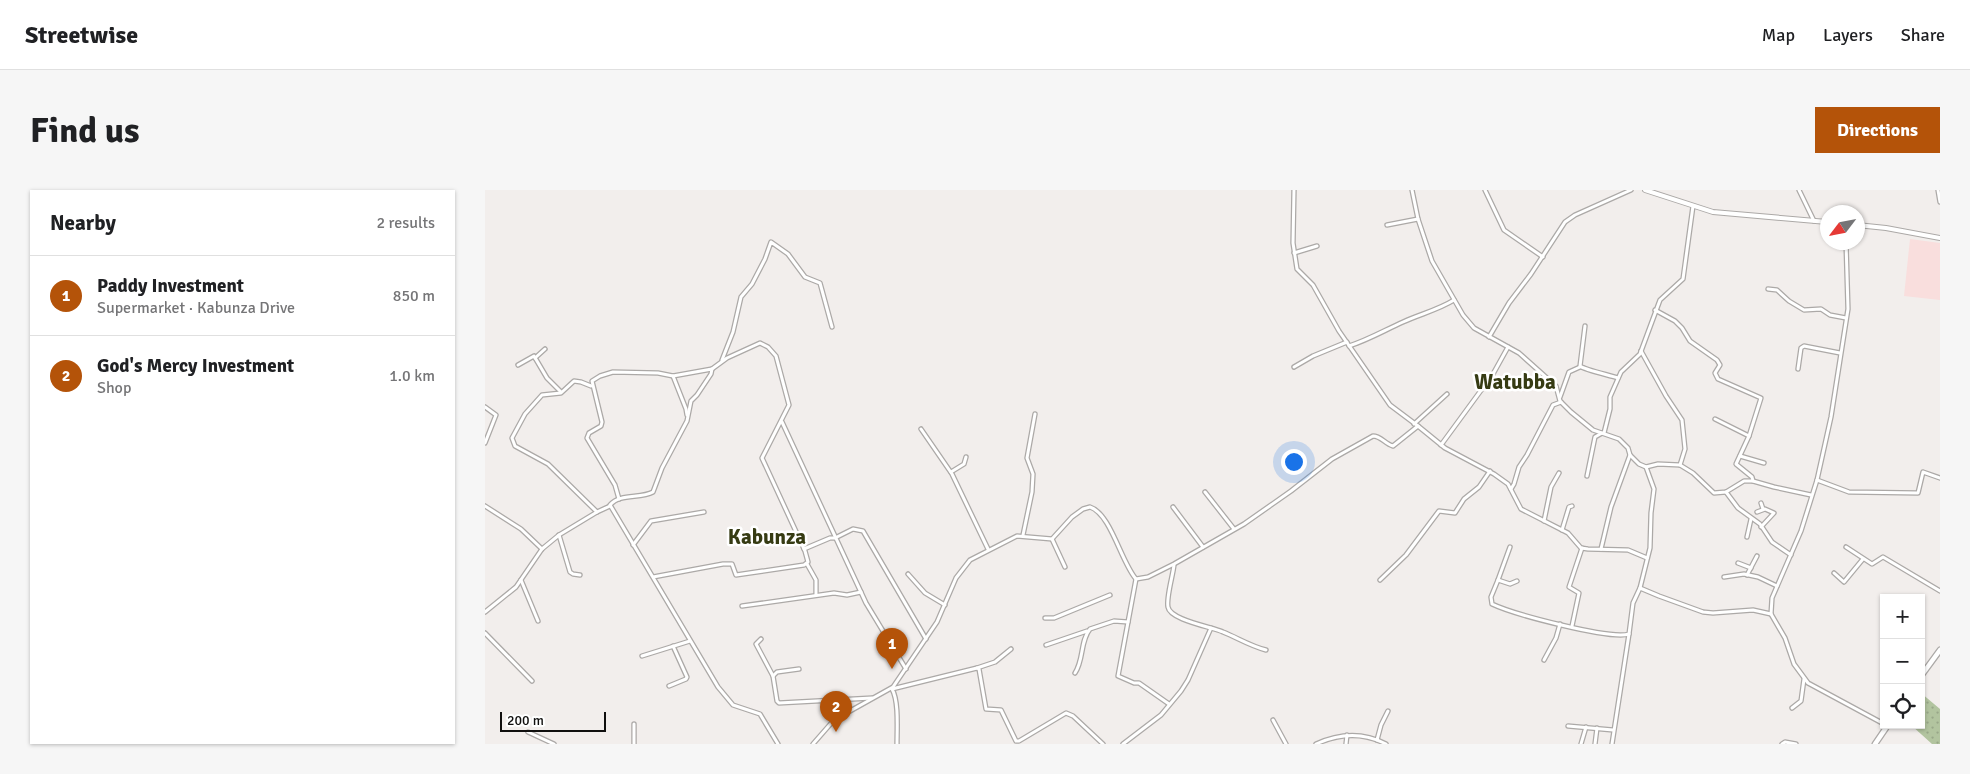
<!DOCTYPE html>
<html lang="en">
<head>
<meta charset="utf-8">
<style>
	body { margin:0; font-family:Signika,sans-serif; background:#f6f6f6; color:#202124 }
	.controls { position:absolute; right:15px; bottom:15px; display:grid; overflow:hidden; border-radius:0px; box-shadow:0 1px 4px #0004 }
	.controls button { width:45px; height:45px; display:grid; place-items:center; padding:0; border:0; border-bottom:1px solid #e0e0e0; background:#fff; color:#202124; font:25px sans-serif }
	.compass { position:absolute; left:1335px; top:15px; width:45px; height:45px; border-radius:50%; background:#fff; box-shadow:0 1px 4px #0004; rotate:238deg }
	.scale { position:absolute; left:15px; bottom:12px; width:106px; box-sizing:border-box; padding-left:5px; border:2px solid #100f0e; border-top:0; font-size:14px; line-height:18px; white-space:nowrap; color:#100f0e; -webkit-text-stroke:4px #fff; paint-order:stroke }
	.you { position:absolute; left:808px; top:271px; width:18px; height:18px; margin:-12px; border:4px solid #fff; border-radius:50%; background:#1a73e8; box-shadow:0 0 0 8px #1a73e833 }
	.badge { display:grid; place-items:center; width:32px; height:32px; border-radius:50%; background:#b45309; color:#fff; font-size:16px; font-weight:700 }
	.pin { position:absolute; translate:-50% -41px; filter:drop-shadow(0 1px 2px #0008) }
	.pin::after { content:''; position:absolute; top:26px; width:18px; height:15px; background:inherit; clip-path:polygon(0 0,100% 0,50% 100%) }
	.list { margin:0; padding:0; list-style:none }
	h2 { display:flex; justify-content:space-between; align-items:center; height:65px; margin:0; padding:0 20px; font-size:21px }
	h2 small { font-size:16px; font-weight:400; color:#757577 }
	.list li { display:grid; grid-template-columns:32px 1fr auto; gap:15px; align-items:center; box-sizing:border-box; height:80px; padding:0 20px; border-top:1px solid #e0e0e0 }
	.list b { display:block; font-size:19px; white-space:nowrap }
	.list p { margin:0; font-size:16px; white-space:nowrap; color:#757577 }
	.list em { font-size:16px; font-style:normal; color:#757577 }
	.icon { flex:none; width:28px; height:28px; fill:none; stroke:currentColor; stroke-width:2; stroke-linecap:round; stroke-linejoin:round }
	.map { position:relative; flex:none; width:1455px; height:554px; overflow:hidden; border-radius:0px }
	header { display:flex; align-items:center; gap:30px; box-sizing:border-box; height:70px; padding:0 25px; background:#fff; border-bottom:1px solid #e0e0e0 }
	header strong { font-size:24px }
	nav { display:flex; gap:28px; margin-inline-start:auto; font-size:18px }
	.intro { display:flex; align-items:center; justify-content:space-between; box-sizing:border-box; height:120px; padding:0 30px }
	h1 { margin:0; font-size:35px }
	.button { padding:12px 22px; border-radius:0px; background:#b45309; color:#fff; font-size:18px; font-weight:700 }
	main { display:flex; gap:30px; padding:0 30px }
	aside { flex:1; background:#fff; border-radius:0px; box-shadow:0 1px 4px #0004 }
	.map>svg:first-child { display:block }
</style>
</head>
<body>
<header>
<strong>Streetwise</strong>
<nav><a>Map</a><a>Layers</a><a>Share</a></nav>
</header>
<div class="intro"><h1>Find us</h1><a class="button">Directions</a></div>
<main>
<aside>
<h2>Nearby<small>2 results</small></h2>
<ul class="list">
<li><span class="badge">1</span><div><b>Paddy Investment</b><p>Supermarket · Kabunza Drive</p></div><em>850 m</em></li>
<li><span class="badge">2</span><div><b>God's Mercy Investment</b><p>Shop</p></div><em>1.0 km</em></li>
</ul>
</aside>
<div class="map">
<svg width="1455" height="554" viewBox="0 0 1455 554">
	<defs>
		<pattern id="grass-dots" width="8" height="8" patternUnits="userSpaceOnUse" patternTransform="scale(1.25)"><rect width="8" height="8" fill="#b2c49f"/><path d="M2 2h.1M6 6h.1" fill="none" stroke="#98a788" stroke-width="1.8" stroke-linecap="round"/></pattern>
	</defs>
	<rect width="100%" height="100%" fill="#f2eeec"/>
	<path fill="#f9dedd" d="M1425,49L1455,53V110L1419,106Z"/>
	<path fill="url(#grass-dots)" d="M1436,503L1455,519V554H1447L1426,535H1436Z"/>
	<g fill="none" stroke-linecap="round" stroke-linejoin="round">
		<g stroke="#aca9a7" stroke-width="5.5">
			<g id="street">
				<path d="M809,0L808,53L812,79L828,95L854,141L905,215L933,236"/>
				<path d="M927,0L933,29L947,71L978,125L989,138L1034,163L1071,196L1075,211L1086,222L1108,240L1134,249L1143,258L1145,265L1154,274L1161,277L1173,274L1195,275L1208,283L1229,303L1241,302L1259,291H1268L1289,297L1326,305"/>
				<path d="M1000,0L1019,40L1058,67"/>
				<path d="M1314,0L1329,31"/>
				<path d="M1453,0L1455,12"/>
				<path d="M902,35L933,29"/>
				<path d="M1361,52L1363,119L1346,227L1332,290L1316,341L1287,408L1286,424L1300,448L1309,474L1323,493L1399,534"/>
				<path d="M809,63L832,56"/>
				<path d="M1283,99L1292,100L1304,111L1319,120L1336,119L1345,125L1361,128"/>
				<path d="M1170,120L1190,131L1197,138L1205,151L1232,170L1235,175L1230,183L1233,189L1276,208L1264,246"/>
				<path d="M1100,136L1095,176C1100,180 1124,185 1133,188"/>
				<path d="M1004,147L1024,113L1046,84L1080,32L1090,25L1146,0"/>
				<path d="M864,156C883,150 900,140 918,132C935,124 953,120 969,110"/>
				<path d="M1156,161L1181,206L1197,230L1200,259L1195,275"/>
				<path d="M50,168L60,159"/>
				<path d="M237,170L248,142L256,107L267,94L280,69L286,52L303,64L320,87L335,93L347,137"/>
				<path d="M33,175L49,166L62,188L76,202"/>
				<path d="M809,177L828,166L862,152"/>
				<path d="M1313,179L1316,158L1319,156L1355,163"/>
				<path d="M188,186L201,219L202,225"/>
				<path d="M106,196L96,192L89,191L76,203L57,205L40,224L27,248L30,256L63,274L112,322"/>
				<path d="M1075,207L1084,182L1095,177"/>
				<path d="M0,217L11,225L0,253"/>
				<path d="M1230,229L1264,246L1251,274L1267,287L1268,291"/>
				<path d="M297,232L381,413L421,479"/>
				<path d="M929,234L962,204"/>
				<path d="M436,239L467,284L503,359"/>
				<path d="M1119,243L1125,219V207L1136,182L1155,164L1175,110L1198,89L1208,16"/>
				<path d="M956,255L1008,184L1023,157"/>
				<path d="M1255,266L1279,273"/>
				<path d="M466,282L479,274L481,267"/>
				<path d="M1102,286L1110,247L1117,243"/>
				<path d="M1332,290L1364,302L1433,303L1438,282L1455,288"/>
				<path d="M1026,299L1029,294L1034,277L1042,265L1068,215L1076,212"/>
				<path d="M720,302L749,339"/>
				<path d="M1241,302L1253,318L1275,334L1287,352L1306,365"/>
				<path d="M134,309L130,295L102,248L104,243L116,236L117,232L107,191L115,186L128,182L173,183L188,186L227,179"/>
				<path d="M1276,313L1278,319"/>
				<path d="M0,316L36,339L57,359"/>
				<path d="M688,317L718,357"/>
				<path d="M1272,322L1280,319L1289,323L1276,337"/>
				<path d="M1059,331L1066,297L1074,283"/>
				<path d="M1077,340L1084,317L1087,316"/>
				<path d="M74,345L85,382L88,384L95,385"/>
				<path d="M538,345L547,302L548,284L542,268L550,224"/>
				<path d="M1262,347L1266,329"/>
				<path d="M567,349L580,377"/>
				<path d="M148,355L166,331L219,322"/>
				<path d="M1361,357L1387,374L1398,367L1455,401"/>
				<path d="M319,359L345,348H350L368,339L378,341L441,449"/>
				<path d="M1116,359L1126,317L1145,265"/>
				<path d="M1253,373L1266,378"/>
				<path d="M322,374L331,390V405"/>
				<path d="M689,375C688,385 681,408 683,417C685,430 727,437 738,442C753,448 765,456 781,460"/>
				<path d="M1349,383L1359,392L1378,369"/>
				<path d="M423,384L440,403L460,415"/>
				<path d="M1262,385L1272,366"/>
				<path d="M168,387L238,374H247L251,385L319,375L323,372L320,361L277,268L304,215L291,166L283,157L275,153L242,168L227,179L226,184L212,205L206,211L202,231L177,278L168,302C155,309 135,303 125,315L233,497L248,515L275,524L293,554"/>
				<path d="M1239,387L1259,384L1273,387L1292,396"/>
				<path d="M651,389L663,387L689,374L759,334L806,301L847,269L888,246C896,246 900,254 908,256L933,236L960,258L1009,284L1023,294L1036,319L1083,343L1096,358L1103,359L1143,360L1162,368"/>
				<path d="M36,390L53,431"/>
				<path d="M895,390L921,365L954,321L970,323L979,309L994,297L1005,281"/>
				<path d="M1013,390L1025,357"/>
				<path d="M1032,391L1025,394L1013,390L1006,407L1007,414C1028,424 1125,450 1144,444L1148,413L1155,398L1165,358L1166,323L1169,299L1161,277"/>
				<path d="M1155,398L1174,406L1218,422L1228,423L1268,420L1286,424"/>
				<path d="M257,416L349,403L362,405L376,402"/>
				<path d="M0,422L31,397L57,359L74,345L112,322L125,316"/>
				<path d="M560,428H569L625,405"/>
				<path d="M1087,436L1094,403L1084,397L1097,358"/>
				<path d="M0,443L47,491"/>
				<path d="M276,449L271,454L288,486"/>
				<path d="M561,455L602,441"/>
				<path d="M157,466L205,451"/>
				<path d="M1059,470L1071,448L1075,434"/>
				<path d="M492,478L510,472L526,459"/>
				<path d="M314,479L292,482L288,486L292,511L294,513L387,508"/>
				<path d="M590,483C599,470 595,451 605,439L629,431L643,432"/>
				<path d="M184,496L201,489L202,487L188,456"/>
				<path d="M1307,518L1316,511L1319,489"/>
				<path d="M788,530L801,554"/>
				<path d="M149,534V554"/>
				<path d="M1083,536L1128,540"/>
				<path d="M43,542L69,554"/>
				<path d="M892,550L896,535L903,521"/>
				<path d="M328,554L349,530L408,497L452,432L471,388L485,370L532,346L567,349L587,327L598,319L605,317C626,324 636,372 651,389L633,486L649,493H654L684,514"/>
				<path d="M412,554C412,539 414,511 407,499L492,478L494,479L501,519L516,520L531,551H534L581,523L588,526L618,554"/>
				<path d="M638,554L676,525L696,501L703,490L726,438"/>
				<path d="M831,554C855,543 878,542 901,554"/>
				<path d="M861,554L862,545"/>
				<path d="M1096,554L1101,537"/>
				<path d="M1110,554L1112,538"/>
				<path d="M1127,554L1144,444"/>
				<path d="M1297,554L1300,552L1311,554"/>
			</g>
		</g>
		<g stroke="#aca9a7" stroke-width="6">
			<g id="secondary">
				<path d="M1160,0L1228,22L1342,32"/>
				<path d="M1372,35L1401,38L1455,48"/>
			</g>
		</g>
		<g stroke="#aca9a7" stroke-width="7">
			<g id="primary">
				<path d="M1436,486L1455,460"/>
				<path d="M1390,554L1403,535"/>
			</g>
		</g>
		<use href="#street" stroke="#fff" stroke-width="3"/>
		<use href="#secondary" stroke="#fff" stroke-width="4"/>
		<use href="#primary" stroke="#fff" stroke-width="4.5"/>
	</g>
	<g text-anchor="middle" dominant-baseline="central" stroke-width="5" stroke-linejoin="round" paint-order="stroke">
		<g font-size="21" font-weight="bold" fill="#363b13" stroke="#fff">
			<text x="1030" y="192">Watubba</text>
			<text x="282" y="347">Kabunza</text>
		</g>
	</g>
</svg>
<div class="controls">
<button>+</button>
<button>−</button>
<button><svg class="icon" aria-label="locate" viewBox="0 0 24 24"><circle cx="12" cy="12" r="6"/><path d="M12 2v4M12 18v4M2 12h4M18 12h4"/></svg></button>
</div>
<svg class="compass" viewBox="-18 -18 36 36"><path d="M0-13l5 13h-10z" fill="#e53935"/><path d="M0 13l5-13h-10z" fill="#757577"/></svg>
<div class="scale">200 m</div>
<div class="you"></div>
<div class="pin badge" style="left:407px;top:479px">1</div>
<div class="pin badge" style="left:351px;top:542px">2</div>
</div>
</main>
</body>
</html>
